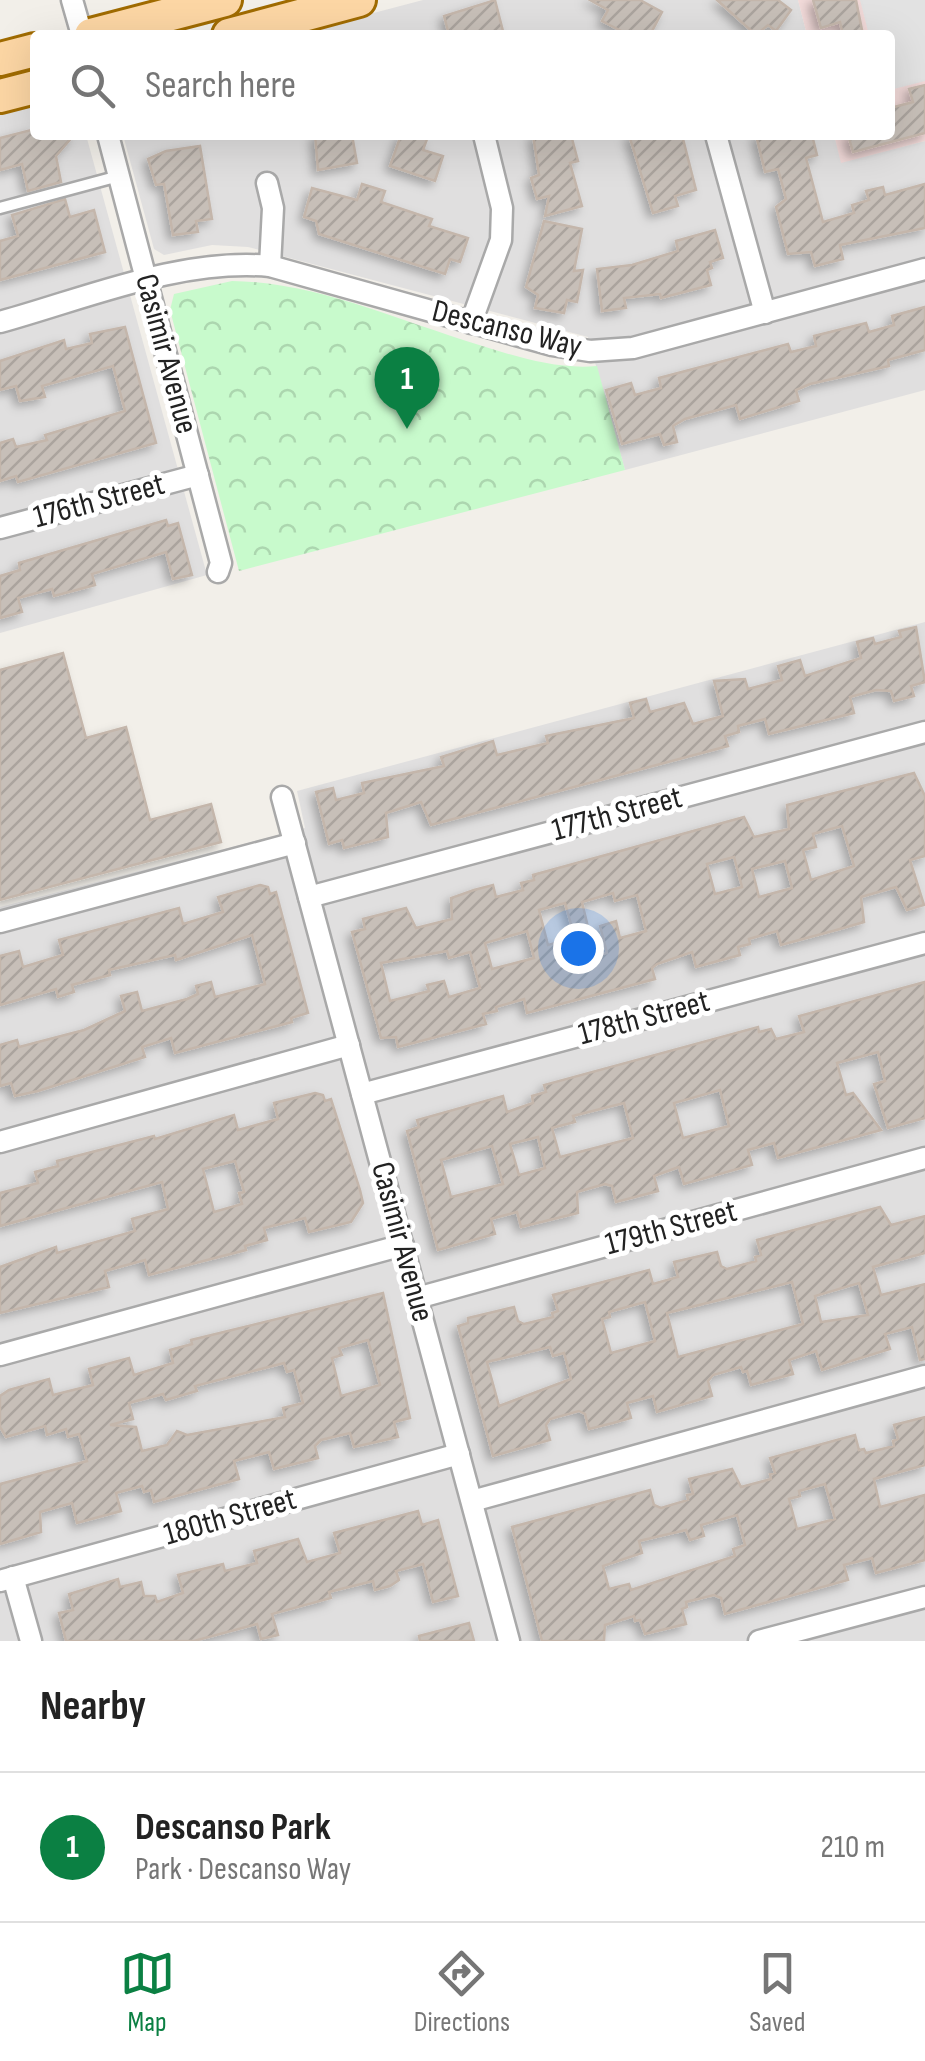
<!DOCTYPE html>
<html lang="en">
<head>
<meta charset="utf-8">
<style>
	body { margin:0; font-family:"Sofia Sans Condensed",sans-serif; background:#f6f6f6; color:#222 }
	.you { position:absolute; left:578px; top:948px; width:35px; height:35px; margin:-25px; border:8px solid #fff; border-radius:50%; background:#1a73e8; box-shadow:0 0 0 15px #1a73e833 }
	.badge { display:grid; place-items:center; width:65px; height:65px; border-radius:50%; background:#0b8043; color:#fff; font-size:32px; font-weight:700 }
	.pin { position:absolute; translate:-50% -82px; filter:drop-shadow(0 2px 5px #0008) }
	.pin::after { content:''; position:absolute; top:52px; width:35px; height:30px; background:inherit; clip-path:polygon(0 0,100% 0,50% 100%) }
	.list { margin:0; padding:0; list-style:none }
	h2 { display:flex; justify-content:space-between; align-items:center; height:130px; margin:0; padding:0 40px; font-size:42px }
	h2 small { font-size:32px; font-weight:400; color:#767676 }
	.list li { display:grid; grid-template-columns:65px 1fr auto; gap:30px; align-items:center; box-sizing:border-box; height:150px; padding:0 40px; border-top:2px solid #e0e0e0 }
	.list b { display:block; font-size:38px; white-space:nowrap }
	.list p { margin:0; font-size:32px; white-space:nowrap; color:#767676 }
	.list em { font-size:32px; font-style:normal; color:#767676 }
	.icon { flex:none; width:55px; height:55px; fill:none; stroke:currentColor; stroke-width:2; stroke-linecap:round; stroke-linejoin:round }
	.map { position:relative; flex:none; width:925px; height:1641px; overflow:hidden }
	.search { position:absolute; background:#fff; box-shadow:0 10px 40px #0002; left:30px; right:30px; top:30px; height:110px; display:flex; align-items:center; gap:25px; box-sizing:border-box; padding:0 35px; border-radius:10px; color:#767676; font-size:38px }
	.sheet { height:280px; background:#fff }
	nav { display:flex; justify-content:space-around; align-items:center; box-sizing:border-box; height:140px; border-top:2px solid #e0e0e0; background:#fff; font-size:28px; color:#767676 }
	nav a { display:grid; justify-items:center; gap:5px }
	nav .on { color:#0b8043 }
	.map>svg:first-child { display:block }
</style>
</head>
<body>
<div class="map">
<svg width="925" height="1641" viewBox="0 0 925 1641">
	<defs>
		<pattern id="park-crowns" width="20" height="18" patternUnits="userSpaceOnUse" patternTransform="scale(2.5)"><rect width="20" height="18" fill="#c8facc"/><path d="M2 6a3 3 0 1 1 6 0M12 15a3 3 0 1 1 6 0" fill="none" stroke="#acd6af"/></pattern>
		<pattern id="building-hatch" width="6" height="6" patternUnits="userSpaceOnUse" patternTransform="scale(2.5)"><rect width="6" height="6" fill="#c7bfb8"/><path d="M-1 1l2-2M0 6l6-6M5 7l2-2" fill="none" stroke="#aba49e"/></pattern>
		<filter id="shadow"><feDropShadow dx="-4.5" dy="4.5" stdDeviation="5" flood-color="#0004"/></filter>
	</defs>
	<rect width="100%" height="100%" fill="#f2efe9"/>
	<g fill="#e0dfdf">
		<path d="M423,0H798L807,35H290Z"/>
		<path d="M35,103V135H86L207,575L0,633V112Z"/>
		<path d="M123,135H834L842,162L925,141V390L625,470L588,337L248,247L212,245L164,255L154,249Z"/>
		<path d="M925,622V1641H0V907L305,828L297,791Z"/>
	</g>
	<path fill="#f2dad9" d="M798,0H925V141L841,163L834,135H890V35H807Z"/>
	<path fill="url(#park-crowns)" d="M232,281C315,282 397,320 476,344C514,356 557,370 597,366L625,470L239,571L170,310L174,294Z"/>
	<path fill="#e2e2e2" d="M860,0H925V81L890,90V35H869Z"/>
	<g fill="url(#building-hatch)" stroke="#c4b6ab" stroke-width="2.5" fill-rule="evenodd" filter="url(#shadow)">
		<path d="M495,0L504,35H449L444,16Z"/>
		<path d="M590,0H640L662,12L650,35H629L602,21L608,10Z"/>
		<path d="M717,0H778L791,10L776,31L768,25L756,35Z"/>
		<path d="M813,0H856L863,35H843L840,22L821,28Z"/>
		<path d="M925,85V133L853,152L848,135H890V108L913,102L909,89Z"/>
		<path d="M35,129V135H74L56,156L61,182L28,191L22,164L0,170V138Z"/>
		<path d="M315,135H352L357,163L318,170Z"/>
		<path d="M401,135L427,139L423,150L443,156L435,181L390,166Z"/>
		<path d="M533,135H571L578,161L570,163L582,206L545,216L549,196L537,199L531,178L539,175Z"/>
		<path d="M629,135H682L696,190L675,196L678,206L653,213Z"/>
		<path d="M756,135H812L817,155L806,158L823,222L854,213L852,205L869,200L866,191L883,187L885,195L925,184V228L840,245L843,259L815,266L811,252L788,254L776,207L786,199L778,169L765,172Z"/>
		<path d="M200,146L212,219L196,221L198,232L173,235L164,184L156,185L148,159L166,151Z"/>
		<path d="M362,184L385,191L381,202L432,219L429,226L468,238L460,262L450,259L445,274L319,234L316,221L304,217L312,188L357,200Z"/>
		<path d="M65,199L70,217L94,210L105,252L0,280V241L18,236L12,215Z"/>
		<path d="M544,221L582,229L574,271L583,270L577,302L567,300L564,313L535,308L538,295L526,287Z"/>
		<path d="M715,230L723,258L710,262L712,268L707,270L711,285L661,298L660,294L624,298L626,308L602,311L597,269L632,265L678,251L676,241Z"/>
		<path d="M925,307V350L888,360L889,366L810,384L796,390L799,401L740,419L736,405L685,419L673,426L677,442L664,445L660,434L622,444L606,390L631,383L635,395L661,388L659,378L788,344L791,352L816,346L814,336L866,323L869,332L894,325L892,316Z"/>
		<path d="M125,327L156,443L18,482L16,476L0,481V443L13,439L16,447L47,440L45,435L125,411L113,366L42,386L45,397L20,401L16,386L0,390V361L64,340L66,349L92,343L90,334Z"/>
		<path d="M166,520L168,526L178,523L192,575L173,579L166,552L92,574L95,585L54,596L52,589L18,598L22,612L0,618V576L20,570L19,563Z"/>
		<path d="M916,627L925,682L911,686L914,696L894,701L891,691L876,690L850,697L854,713L769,734L765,719L738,726L739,732L725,736L728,746L431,825L421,802L386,813L388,837L344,848L342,840L329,844L316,792L333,788L336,800L364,793L362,783L444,766L441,757L493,741L497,755L548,743L546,736L634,718L630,703L646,699L650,712L684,703L693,724L723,716L714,681L745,679L748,689L782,680L778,666L800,660L805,676L861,658L857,642L873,638L875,644L901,637L899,631Z"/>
		<path d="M63,653L86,738L126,727L150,820L211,804L221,842L0,900V670Z"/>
		<path d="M914,773L925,796V856L910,860L924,905L907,910L896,887L861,897L864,922L840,929L781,945L777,931L749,939L750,944L738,947L740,955L696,967L692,952L657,964L652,968L655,979L527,1013L524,999L496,1007L497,1011L483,1014L486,1024L398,1047L396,1037L381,1038L352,932L365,929L363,919L406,908L416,928L452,919L451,898L474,890L493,885L496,897L523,890L521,883L534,880L533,875L744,817L754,837L789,829L787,805ZM842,826L854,866L811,880L803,850L816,847L813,834ZM734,857L742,887L715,894L707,864ZM785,861L792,888L759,897L752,869ZM613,893L615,901L637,895L646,931L620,938L616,921L600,926L607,953L575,961L569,939L548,945L539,910L565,903L573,931L588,927L582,902ZM527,931L534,958L492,969L485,943ZM447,951L449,958L470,952L480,988L449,997L444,981L427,985L429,991L390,1001L381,963Z"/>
		<path d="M260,885L268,887L270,894L276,892L308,1013L291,1018L292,1022L175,1053L171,1038L142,1047L145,1057L38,1091L15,1096L11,1083L0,1086V1045L17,1040L19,1047L84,1030L125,1011L121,996L137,992L142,1011L187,999L198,994L196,986L211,982L215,997L265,984L252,935L176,960L175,955L109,970L110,975L72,985L74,992L58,997L56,989L0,1005V956L19,951L23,967L63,955L59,940L179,908L183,924L223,912L218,897Z"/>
		<path d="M925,982V1118L888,1128L874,1084L885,1081L878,1052L837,1063L846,1095L853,1093L881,1130L778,1158L774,1143L748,1150L752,1165L684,1184L679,1167L654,1176L658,1191L616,1202L612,1186L605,1184L577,1192L578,1213L521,1227L517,1212L491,1219L495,1234L438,1250L407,1131L419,1127L417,1120L503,1096L507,1112L533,1103L532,1096L546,1092L544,1085L758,1027L759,1032L771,1029L776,1039L804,1032L799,1016ZM720,1090L729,1126L683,1138L674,1103ZM624,1103L633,1138L560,1157L552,1128L575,1122L573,1116ZM538,1137L545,1168L519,1175L510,1144ZM492,1146L503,1184L451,1197L441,1160Z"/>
		<path d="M315,1093L323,1095L325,1101L331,1099L360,1190L363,1203L351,1222L309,1232L305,1218L264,1228L267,1240L245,1246L246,1250L149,1275L145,1260L105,1271L109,1287L0,1313V1267L56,1247L57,1253L135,1231L132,1219L168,1209L162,1182L0,1226V1193L38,1183L35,1172L58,1166L57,1161L154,1136L155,1139L234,1115L238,1130L278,1119L274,1103ZM235,1161L244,1192L239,1193L242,1204L214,1212L203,1169Z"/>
		<path d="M880,1207L891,1225L925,1216V1253L873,1267L881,1295L925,1284V1359L920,1360L912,1327L885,1334L890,1349L822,1370L816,1351L789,1360L793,1374L751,1385L747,1371L743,1372L741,1367L713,1375L708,1381L712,1396L657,1412L653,1396L627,1403L631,1418L613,1423L589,1429L585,1414L579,1411L550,1419L546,1425L550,1440L493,1456L458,1326L468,1323V1318L514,1307L518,1321L524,1324L553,1317L552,1313L558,1311L553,1295L649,1270L653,1284L678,1277L674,1262L717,1252L721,1266L727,1269L756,1261L755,1257L761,1255L757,1240ZM792,1282L803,1324L678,1357L667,1313ZM859,1283L868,1315L821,1322L815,1296ZM645,1302L655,1341L611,1353L602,1319L610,1317L609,1312ZM550,1347L553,1356L564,1353L571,1379L499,1406L487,1362Z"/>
		<path d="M383,1293L410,1418L394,1422L398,1437L354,1447L350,1433L321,1440L315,1446L318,1458L274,1469L269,1452L234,1461L239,1479L154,1502L151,1490L144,1492L142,1486L116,1493L121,1511L77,1523L72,1503L40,1512L41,1532L0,1544V1484L87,1461L79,1434L68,1437L66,1429L47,1435L45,1426L6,1437L0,1427V1396L9,1390L49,1379L53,1395L93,1385L89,1369L129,1358L134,1375L173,1363L170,1350L192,1344L191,1340ZM368,1340L380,1385L341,1396L332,1358L342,1355L339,1348ZM284,1363L287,1372L294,1370L303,1403L283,1408L285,1417L187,1435L177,1431L167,1445L142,1451L136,1427L110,1425L133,1419L129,1403L163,1394L166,1400L197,1391L195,1386Z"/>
		<path d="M925,1417V1465L874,1479L880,1507L925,1495V1560L876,1573L872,1558L844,1565L848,1580L725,1614L721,1598L714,1595L686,1602L687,1607L682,1609L686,1624L645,1634L640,1620L635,1621L634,1616L605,1625L604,1641H542L512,1527L650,1490L654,1505L661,1508L688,1500L687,1495L693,1494L689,1479L732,1469L741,1487L771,1479L770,1474L775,1473L770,1458L855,1435L859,1450L864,1449L866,1453L894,1446L893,1441L898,1439L894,1425ZM825,1484L835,1519L797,1529L789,1499L800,1496L799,1491ZM737,1515L745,1545L733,1549L735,1556L631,1590L629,1584L609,1589L603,1566L642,1553L639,1541L686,1530L690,1540L704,1536L701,1525Z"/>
		<path d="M418,1511L422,1525L438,1520L458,1596L433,1602L423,1564L396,1571L399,1580L390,1586L375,1590L373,1581L329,1592L331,1598L272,1614L278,1635L261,1639L257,1624L194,1641H66L59,1613L73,1610L69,1594L118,1579L120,1587L141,1582L144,1596H155L157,1602L183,1593L178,1575L223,1564L225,1571L257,1563L254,1551L298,1539L307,1562L340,1553L334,1533Z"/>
		<path d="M469,1623L474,1641H420L419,1636Z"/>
	</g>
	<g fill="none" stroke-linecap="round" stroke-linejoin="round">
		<g stroke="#a9a9a9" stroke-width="15">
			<path id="service" d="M0,208L119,176"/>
		</g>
		<g stroke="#a9a9a9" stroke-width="25">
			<g id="minor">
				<path d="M72,0L82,35"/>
				<path d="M108,135L221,563L218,572"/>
				<path d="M716,135L765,313"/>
				<path d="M267,183L273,208L270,266"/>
				<path d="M0,322C87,298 180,258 270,266L552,345L590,351L633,348L925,269"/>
				<path d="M471,323L501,240L502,208L484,135"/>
				<path d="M0,528L198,475"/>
				<path d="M282,797L509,1641"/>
				<path d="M309,897L925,732"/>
				<path d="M0,922L295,843"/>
				<path d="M362,1094L925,943"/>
				<path d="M0,1142L349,1045"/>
				<path d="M417,1298L925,1158"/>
				<path d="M0,1355L403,1245"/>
				<path d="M472,1501L925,1376"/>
				<path d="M13,1577L31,1641"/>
				<path d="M0,1581L459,1454"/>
				<path d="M759,1641L925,1597"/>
			</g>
		</g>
		<g stroke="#a06b00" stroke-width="38">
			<g id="primary">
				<path d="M91,35L225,0"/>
				<path d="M229,35L359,0"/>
				<path d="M0,59L35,50"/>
				<path d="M0,96L35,87"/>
			</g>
		</g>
		<use href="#service" stroke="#fff" stroke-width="10"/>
		<use href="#minor" stroke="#fff" stroke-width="20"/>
		<use href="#primary" stroke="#fcd6a4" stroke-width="32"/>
	</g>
	<g text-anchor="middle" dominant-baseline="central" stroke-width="10" stroke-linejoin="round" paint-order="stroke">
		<g font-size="32" fill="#222" stroke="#fff">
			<text transform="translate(507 329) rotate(14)">Descanso Way</text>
			<text transform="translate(166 354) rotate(75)">Casimir Avenue</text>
			<text transform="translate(99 501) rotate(-15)">176th Street</text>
			<text transform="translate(617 814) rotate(-15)">177th Street</text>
			<text transform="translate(644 1018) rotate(-15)">178th Street</text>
			<text transform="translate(671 1228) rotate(-15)">179th Street</text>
			<text transform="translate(402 1242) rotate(75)">Casimir Avenue</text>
			<text transform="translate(230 1517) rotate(-16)">180th Street</text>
		</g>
	</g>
</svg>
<div class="you"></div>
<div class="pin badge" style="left:407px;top:429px">1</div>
<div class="search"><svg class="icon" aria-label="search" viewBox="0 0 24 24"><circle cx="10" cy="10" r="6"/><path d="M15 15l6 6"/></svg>Search here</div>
</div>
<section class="sheet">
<h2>Nearby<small></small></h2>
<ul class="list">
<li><span class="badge">1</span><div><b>Descanso Park</b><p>Park · Descanso Way</p></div><em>210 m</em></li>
</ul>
</section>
<nav>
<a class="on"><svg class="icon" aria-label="map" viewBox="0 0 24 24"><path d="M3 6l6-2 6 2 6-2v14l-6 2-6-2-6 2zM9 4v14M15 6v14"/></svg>Map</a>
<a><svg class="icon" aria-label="directions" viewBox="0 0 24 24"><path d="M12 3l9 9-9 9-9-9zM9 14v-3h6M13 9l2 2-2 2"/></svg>Directions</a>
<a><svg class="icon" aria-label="saved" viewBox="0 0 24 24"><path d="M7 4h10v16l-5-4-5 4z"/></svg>Saved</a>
</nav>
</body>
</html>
